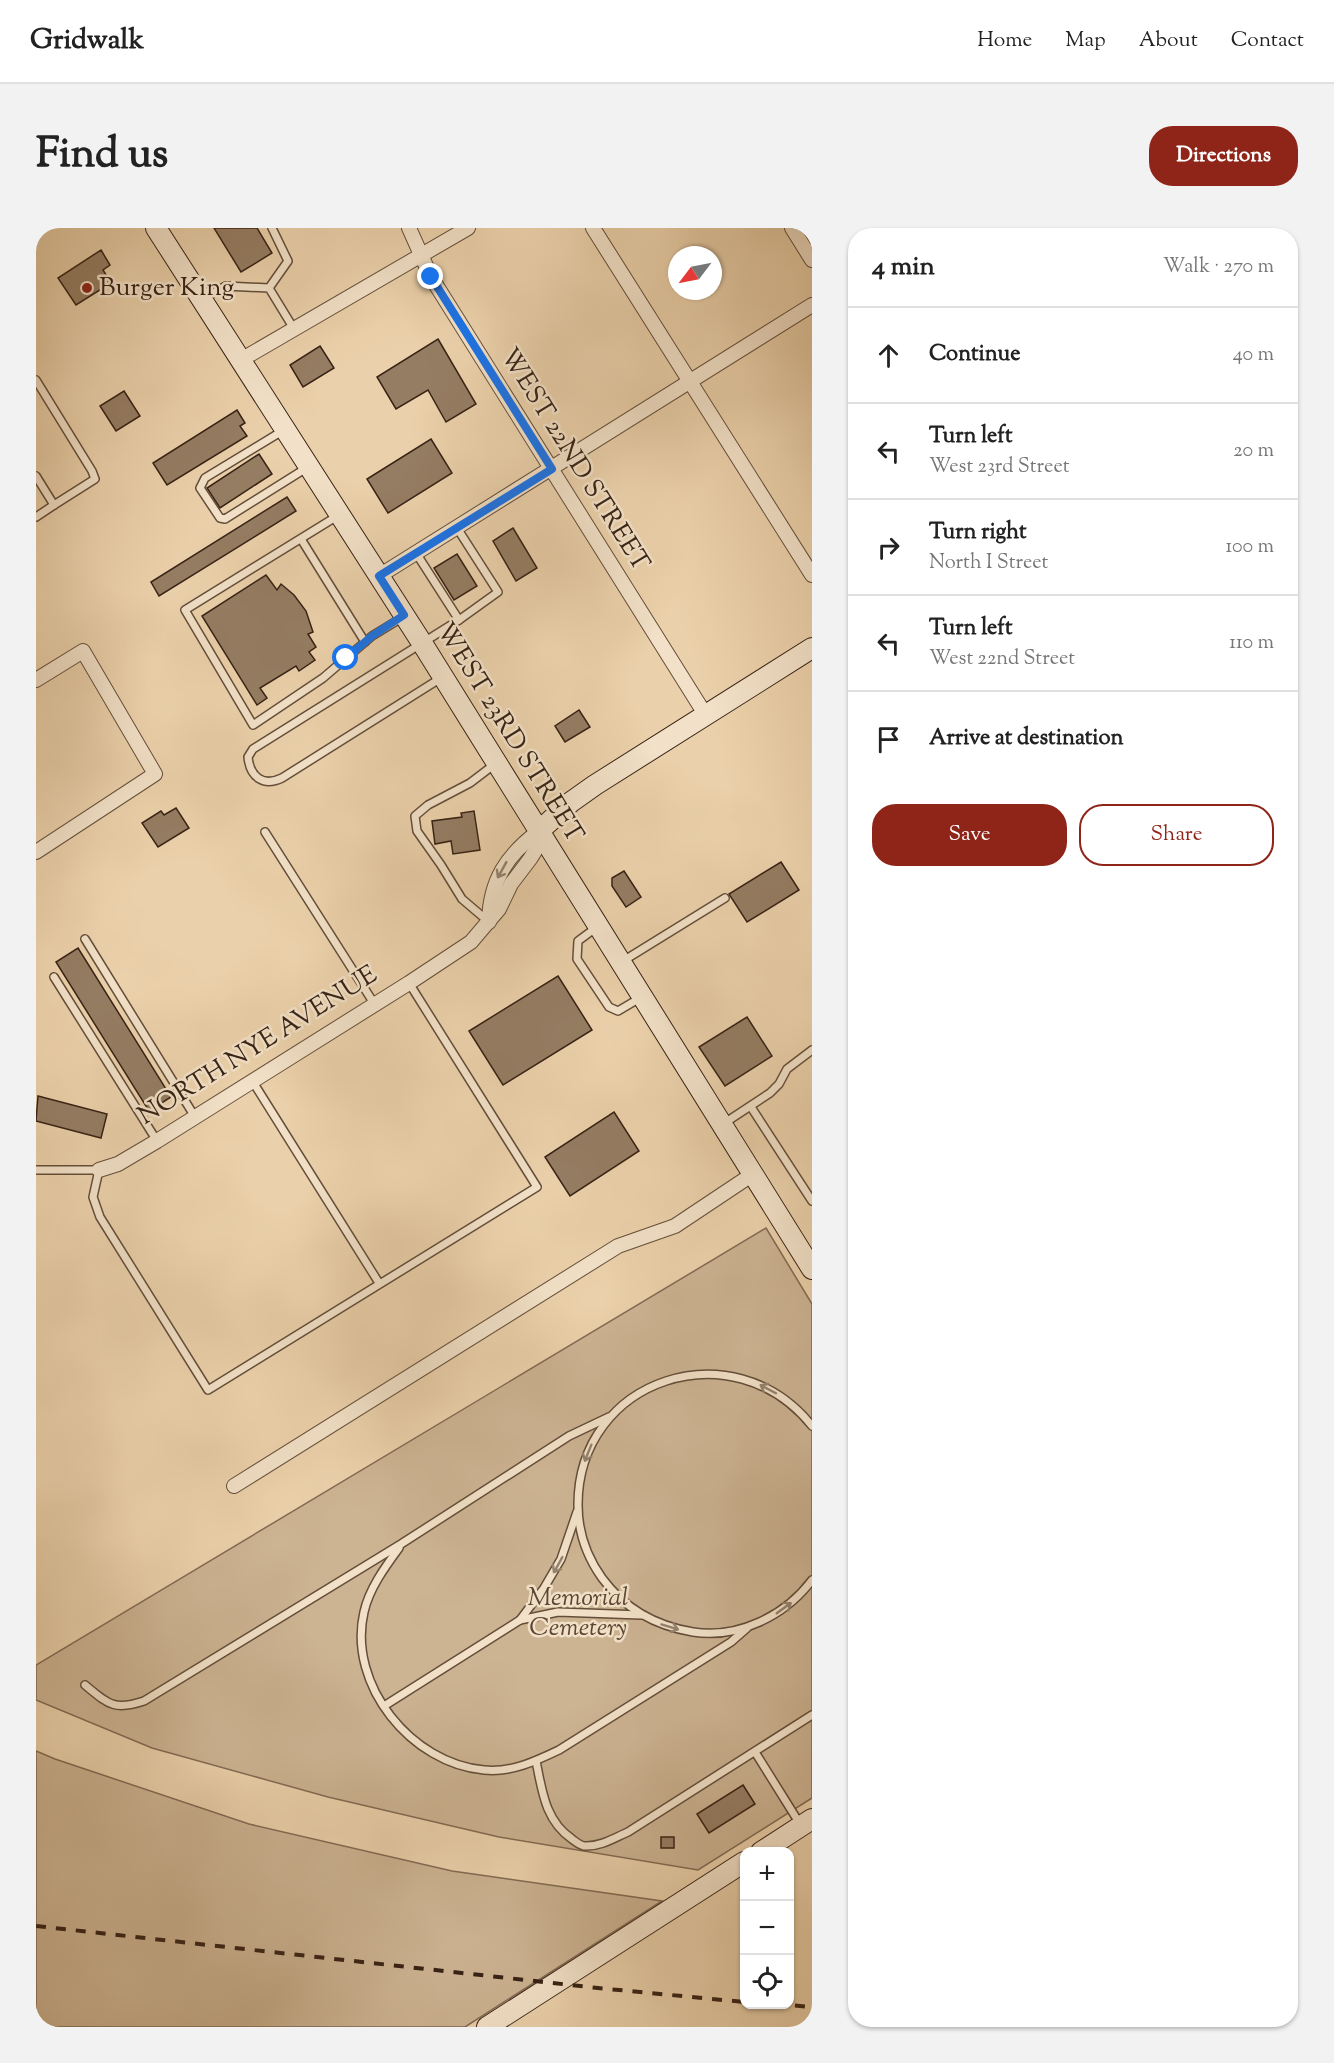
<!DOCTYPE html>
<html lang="en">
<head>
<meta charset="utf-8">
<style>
	body { margin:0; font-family:"Sorts Mill Goudy",serif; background:#f2f2f2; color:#222 }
	.controls { position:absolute; right:18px; bottom:18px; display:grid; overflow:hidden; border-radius:12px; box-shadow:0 2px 4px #0004 }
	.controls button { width:54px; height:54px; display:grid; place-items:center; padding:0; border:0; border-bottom:2px solid #e0e0e0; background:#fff; color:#222; font:30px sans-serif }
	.compass { position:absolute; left:632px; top:18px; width:54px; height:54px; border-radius:50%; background:#fff; box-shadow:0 2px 4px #0004; rotate:238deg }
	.stop { position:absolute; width:18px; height:18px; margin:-14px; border:4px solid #1a73e8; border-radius:50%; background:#fff }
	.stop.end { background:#1a73e8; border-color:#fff; box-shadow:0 2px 6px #0008 }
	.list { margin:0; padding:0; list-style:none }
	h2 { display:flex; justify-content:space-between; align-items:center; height:78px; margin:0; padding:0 24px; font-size:26px }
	h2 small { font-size:20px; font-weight:400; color:#767676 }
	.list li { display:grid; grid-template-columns:39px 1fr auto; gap:18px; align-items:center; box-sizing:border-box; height:96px; padding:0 24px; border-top:2px solid #e0e0e0 }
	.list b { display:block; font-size:22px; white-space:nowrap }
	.list p { margin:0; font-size:20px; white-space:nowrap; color:#767676 }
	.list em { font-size:20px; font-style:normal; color:#767676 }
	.actions { display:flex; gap:12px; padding:18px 24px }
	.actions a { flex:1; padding:14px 0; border:2px solid #8f2418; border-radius:24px; text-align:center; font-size:21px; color:#8f2418 }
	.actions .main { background:#8f2418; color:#fff }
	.icon { flex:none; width:33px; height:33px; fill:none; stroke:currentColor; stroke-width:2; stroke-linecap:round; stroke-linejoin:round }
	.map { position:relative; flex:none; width:776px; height:1799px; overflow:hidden; border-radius:24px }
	header { display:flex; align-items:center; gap:36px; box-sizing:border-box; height:84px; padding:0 30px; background:#fff; border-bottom:2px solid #e0e0e0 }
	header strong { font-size:28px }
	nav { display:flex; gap:33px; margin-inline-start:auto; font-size:21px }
	.intro { display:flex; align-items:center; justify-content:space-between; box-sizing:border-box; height:144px; padding:0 36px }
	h1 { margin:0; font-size:42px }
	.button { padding:15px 27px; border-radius:24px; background:#8f2418; color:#fff; font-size:21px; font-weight:700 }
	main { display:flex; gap:36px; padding:0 36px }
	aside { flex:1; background:#fff; border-radius:24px; box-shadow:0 2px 4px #0004 }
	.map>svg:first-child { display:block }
</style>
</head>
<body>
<header>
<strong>Gridwalk</strong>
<nav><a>Home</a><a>Map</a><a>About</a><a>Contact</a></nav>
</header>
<div class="intro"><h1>Find us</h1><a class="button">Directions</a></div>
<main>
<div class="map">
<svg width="776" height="1799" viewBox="0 0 776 1799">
	<rect width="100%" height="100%" fill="#ebd1ab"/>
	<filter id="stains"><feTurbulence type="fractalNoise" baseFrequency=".00333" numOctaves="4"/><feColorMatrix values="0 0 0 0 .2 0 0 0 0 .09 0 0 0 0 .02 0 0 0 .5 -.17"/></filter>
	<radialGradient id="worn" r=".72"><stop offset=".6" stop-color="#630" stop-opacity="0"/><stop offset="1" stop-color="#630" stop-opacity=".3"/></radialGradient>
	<g fill="#ccb392" stroke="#826a54" stroke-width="1.5">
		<path d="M730,1000L776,1076V1570L662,1642L463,1609L292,1569L116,1520L0,1472V1437Z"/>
		<path d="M0,1523L19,1531L213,1596L416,1643L626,1673L429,1799H0Z"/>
	</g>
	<g fill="#957d63" stroke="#372215" stroke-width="1.5">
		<path d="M178,0H221L236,25L205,44Z"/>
		<path d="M65,22L74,37L67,42L75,55L40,77L22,50Z"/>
		<path d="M402,111L440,176L410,194L392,162L360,181L341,149Z"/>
		<path d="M284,118L298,140L267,159L254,137Z"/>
		<path d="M88,163L104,188L80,203L64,178Z"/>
		<path d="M201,182L209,195L204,198L211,208L131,257L117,235Z"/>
		<path d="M395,211L416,245L352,285L331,251Z"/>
		<path d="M223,226L236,246L184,280L171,260Z"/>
		<path d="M251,269L260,283L123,368L115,354Z"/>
		<path d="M477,300L501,340L480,353L457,313Z"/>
		<path d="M421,326L441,358L418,372L398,340Z"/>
		<path d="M230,347L241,362L245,356L258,367L270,383L277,404L272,406L280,419L273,424L279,432L263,443L260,438L224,460L231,470L221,477L166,388Z"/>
		<path d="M543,482L554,499L529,514L519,498Z"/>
		<path d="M140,580L153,600L122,619L106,595L125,583L128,587Z"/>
		<path d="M438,583L444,622L417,626L415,613L399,616L396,593L426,589L425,585Z"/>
		<path d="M745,634L763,662L711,694L693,666Z"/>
		<path d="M588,643L605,669L590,679L576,658V650Z"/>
		<path d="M42,720L135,869L113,883L20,734Z"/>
		<path d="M522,748L556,802L467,857L433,803Z"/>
		<path d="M711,789L736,828L689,858L663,819Z"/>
		<path d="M2,868L71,886L65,910L0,893Z"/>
		<path d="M578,884L603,923L534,968L509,929Z"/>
		<path d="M707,1557L719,1576L673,1605L661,1586Z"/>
		<rect x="625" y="1609" width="13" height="11"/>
	</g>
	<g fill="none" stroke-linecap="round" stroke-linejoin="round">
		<g stroke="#644e3a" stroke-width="10">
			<g id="lane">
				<path d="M233,60L252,33L236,0"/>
				<path d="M167,70L190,58L233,60L258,101"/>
				<path d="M0,152L56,243L59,251L18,277"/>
				<path d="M248,202L169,250L164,260L184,290L189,291L272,239"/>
				<path d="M0,248L18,277L0,289"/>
				<path d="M303,287L149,382L217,497L287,450L336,408L367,389"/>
				<path d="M421,300L462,364L423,392"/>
				<path d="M265,311L329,414"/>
				<path d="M380,325L423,392L217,521L212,529C214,549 227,559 246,550L405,450"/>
				<path d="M229,604L339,777"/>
				<path d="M453,694L426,671L405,637L381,603L379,588L392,577L434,555L459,536"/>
				<path d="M561,699L542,713L541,731L573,779L582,783L604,770"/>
				<path d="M49,711L159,889"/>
				<path d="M587,733L689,670"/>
				<path d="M18,749L121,913"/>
				<path d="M217,854L343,1055"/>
				<path d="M715,879L776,973"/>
				<path d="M687,896L734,865L743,856L751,841L776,822"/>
				<path d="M0,942H63L57,969L64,989L172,1162L501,959L373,755"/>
				<path d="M776,1198C698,1100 542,1150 542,1277C542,1303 551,1329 566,1350C588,1380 620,1398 657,1404C702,1411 749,1388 776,1352"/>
				<path d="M363,1320C349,1339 333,1361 328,1384C311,1457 376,1536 448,1542C475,1545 500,1533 523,1522L695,1414L711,1400"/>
				<path d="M484,1392L508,1360L525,1331L541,1284"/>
				<path d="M49,1457C72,1476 78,1483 108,1473L365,1316L533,1208L573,1189"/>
				<path d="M348,1478L484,1392L522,1384L605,1387"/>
				<path d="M719,1524L764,1596"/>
				<path d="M500,1533C506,1562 509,1593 536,1611C540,1614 543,1617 548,1618C564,1619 578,1610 592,1604L776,1487"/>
			</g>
		</g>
		<g stroke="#644e3a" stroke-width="16">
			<g id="street">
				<path d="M373,0L395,49L669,486"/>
				<path d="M557,0L776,347"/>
				<path d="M756,0L776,32"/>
				<path d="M203,133L432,0"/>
				<path d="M343,348L776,77"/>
				<path d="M0,452L47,423L119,546L0,624"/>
				<path d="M453,694C454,652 471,627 503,603"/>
				<path d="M63,942L82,936L121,913L373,755L435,714L463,681L475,656L494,631L499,623L503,603"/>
				<path d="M198,1258L582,1018L639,998L717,946"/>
			</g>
		</g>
		<g stroke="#372215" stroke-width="22">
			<g id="secondary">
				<path d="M120,0L386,415L776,1041"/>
				<path d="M503,603L535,574L559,557L776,420"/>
				<path d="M725,1624L776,1591"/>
				<path d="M451,1799L708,1634"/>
			</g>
		</g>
		<use href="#lane" stroke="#f2e1c8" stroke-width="7"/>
		<use href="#street" stroke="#f2e1c8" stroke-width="14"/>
		<use href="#secondary" stroke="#f2e1c8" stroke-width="20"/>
		<g stroke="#372215" stroke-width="4" stroke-dasharray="10 10" stroke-linecap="butt">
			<path d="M0,1698L562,1760L708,1774"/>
			<path d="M739,1776L776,1779"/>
		</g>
	</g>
	<defs><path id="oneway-shaft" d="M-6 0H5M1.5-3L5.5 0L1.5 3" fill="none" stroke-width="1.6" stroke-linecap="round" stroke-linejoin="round" transform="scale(1.5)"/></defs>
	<g stroke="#94826e">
		<use href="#oneway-shaft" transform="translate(466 642) rotate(119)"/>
		<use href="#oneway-shaft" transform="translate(732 1161) rotate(-152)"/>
		<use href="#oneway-shaft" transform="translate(552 1225) rotate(112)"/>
		<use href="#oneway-shaft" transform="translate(522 1337) rotate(119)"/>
		<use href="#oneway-shaft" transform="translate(748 1380) rotate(-36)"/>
		<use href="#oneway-shaft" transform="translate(634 1399) rotate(17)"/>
	</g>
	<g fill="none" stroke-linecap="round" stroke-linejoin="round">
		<path stroke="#1a73e8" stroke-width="8" d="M310,430L336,408L368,387L343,348L516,241L395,49"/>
	</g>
	<circle fill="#8f2418" stroke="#f2e1c8" stroke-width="2" cx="51" cy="60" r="6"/>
	<g text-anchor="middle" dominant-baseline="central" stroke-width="5" stroke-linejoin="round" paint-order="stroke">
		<g font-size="26" fill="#372215" stroke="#f2e1c8" text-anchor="start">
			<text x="63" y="60">Burger King</text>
		</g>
		<g font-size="26" fill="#372215" stroke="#f2e1c8">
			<text transform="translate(538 232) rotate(58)">WEST 22ND STREET</text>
			<text transform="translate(473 505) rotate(58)">WEST 23RD STREET</text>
			<text transform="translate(222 818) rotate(-32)">NORTH NYE AVENUE</text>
		</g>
		<g font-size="26" font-style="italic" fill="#5c4634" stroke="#f2e1c8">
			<text x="542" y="1370">Memorial<tspan x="542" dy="30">Cemetery</tspan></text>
		</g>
	</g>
	<rect width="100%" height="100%" filter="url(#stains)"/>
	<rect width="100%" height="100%" fill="url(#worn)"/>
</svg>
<div class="controls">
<button>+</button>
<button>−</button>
<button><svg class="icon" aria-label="locate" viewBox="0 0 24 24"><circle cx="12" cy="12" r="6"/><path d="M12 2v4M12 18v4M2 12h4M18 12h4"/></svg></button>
</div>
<svg class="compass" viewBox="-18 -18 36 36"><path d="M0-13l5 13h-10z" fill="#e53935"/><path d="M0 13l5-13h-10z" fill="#767676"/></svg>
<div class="stop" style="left:310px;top:430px"></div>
<div class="stop end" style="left:395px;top:49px"></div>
</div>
<aside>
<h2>4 min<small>Walk · 270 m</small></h2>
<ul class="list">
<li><svg class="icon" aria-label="ahead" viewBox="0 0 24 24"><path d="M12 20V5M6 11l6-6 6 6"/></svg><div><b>Continue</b></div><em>40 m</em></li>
<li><svg class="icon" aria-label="left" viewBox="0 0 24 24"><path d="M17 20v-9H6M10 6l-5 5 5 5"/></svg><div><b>Turn left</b><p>West 23rd Street</p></div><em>20 m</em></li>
<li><svg class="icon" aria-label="right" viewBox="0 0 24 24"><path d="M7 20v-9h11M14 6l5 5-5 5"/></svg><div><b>Turn right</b><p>North I Street</p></div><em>100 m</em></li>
<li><svg class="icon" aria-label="left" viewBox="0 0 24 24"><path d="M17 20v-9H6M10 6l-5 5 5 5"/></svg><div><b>Turn left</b><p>West 22nd Street</p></div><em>110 m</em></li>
<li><svg class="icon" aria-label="arrive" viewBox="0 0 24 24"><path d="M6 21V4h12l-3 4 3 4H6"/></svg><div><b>Arrive at destination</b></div></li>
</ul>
<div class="actions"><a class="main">Save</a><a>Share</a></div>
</aside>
</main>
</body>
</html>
